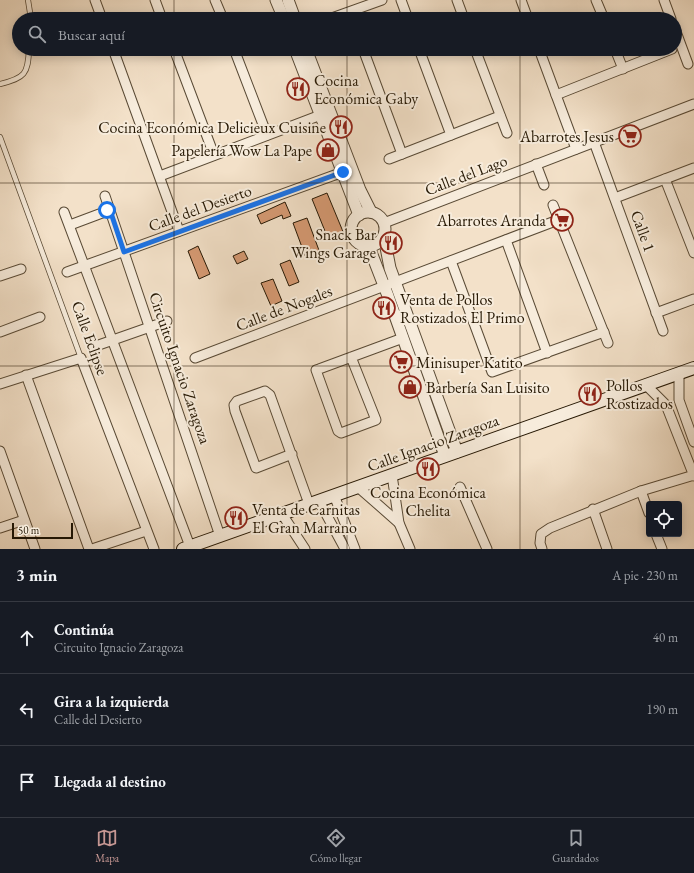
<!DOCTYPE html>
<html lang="es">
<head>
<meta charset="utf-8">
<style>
	body { margin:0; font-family:"EB Garamond",serif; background:#20242c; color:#f1f3f6 }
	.controls { position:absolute; right:12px; bottom:12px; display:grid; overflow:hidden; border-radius:4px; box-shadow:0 2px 10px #0003 }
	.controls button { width:36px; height:36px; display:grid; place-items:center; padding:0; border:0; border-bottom:1px solid #363941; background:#171b24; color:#f1f3f6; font:20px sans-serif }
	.scale { position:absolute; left:12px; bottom:10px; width:61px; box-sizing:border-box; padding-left:4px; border:2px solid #261804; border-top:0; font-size:11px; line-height:14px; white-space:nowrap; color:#261804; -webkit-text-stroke:3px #f7ecdc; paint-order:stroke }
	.stop { position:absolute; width:12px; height:12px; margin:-9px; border:3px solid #1a73e8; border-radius:50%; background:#fff }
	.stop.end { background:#1a73e8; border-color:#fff; box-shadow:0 1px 4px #0008 }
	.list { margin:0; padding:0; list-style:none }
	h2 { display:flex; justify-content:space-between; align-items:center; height:52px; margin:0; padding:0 16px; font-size:17px }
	h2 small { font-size:13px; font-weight:400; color:#9ea1a6 }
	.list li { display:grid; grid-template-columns:26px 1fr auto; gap:12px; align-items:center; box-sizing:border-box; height:72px; padding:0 16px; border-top:1px solid #363941 }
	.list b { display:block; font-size:15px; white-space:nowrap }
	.list p { margin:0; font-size:13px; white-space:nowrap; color:#9ea1a6 }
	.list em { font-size:13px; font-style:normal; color:#9ea1a6 }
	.icon { flex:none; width:22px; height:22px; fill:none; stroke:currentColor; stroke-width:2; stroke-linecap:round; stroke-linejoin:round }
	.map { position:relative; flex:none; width:694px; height:549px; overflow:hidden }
	.search { position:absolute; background:#171b24; box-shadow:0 2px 10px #0003; left:12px; right:12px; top:12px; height:44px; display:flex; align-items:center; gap:10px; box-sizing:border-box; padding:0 14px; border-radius:22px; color:#9ea1a6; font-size:15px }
	.sheet { height:268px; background:#171b24 }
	nav { display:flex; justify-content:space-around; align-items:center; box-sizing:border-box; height:56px; border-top:1px solid #363941; background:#171b24; font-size:11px; color:#9ea1a6 }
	nav a { display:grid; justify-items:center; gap:2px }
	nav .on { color:#c59692 }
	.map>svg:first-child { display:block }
</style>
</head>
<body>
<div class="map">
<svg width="694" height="549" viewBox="0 0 694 549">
	<rect width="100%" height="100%" fill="#f3e1c9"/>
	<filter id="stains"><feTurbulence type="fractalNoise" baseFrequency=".005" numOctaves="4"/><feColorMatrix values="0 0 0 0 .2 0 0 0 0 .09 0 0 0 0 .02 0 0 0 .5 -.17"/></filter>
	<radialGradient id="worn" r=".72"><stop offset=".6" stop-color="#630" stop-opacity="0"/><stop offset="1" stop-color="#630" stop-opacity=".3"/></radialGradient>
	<g fill="#d59972" stroke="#261804">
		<path d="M327,193L344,234L329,241L312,199Z"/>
		<path d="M285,202L291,216L283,219L282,215L261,224L257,215Z"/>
		<path d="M307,218L320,253L306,258L293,223Z"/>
		<path d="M198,246L210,274L199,279L188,251Z"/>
		<path d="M244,251L248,259L237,264L233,256Z"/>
		<path d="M290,260L299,282L289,286L280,264Z"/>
		<path d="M273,279L282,301L271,306L261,283Z"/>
	</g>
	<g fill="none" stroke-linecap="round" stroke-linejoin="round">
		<g stroke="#594a35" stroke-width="6">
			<g id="service">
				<path d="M28,0L31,19"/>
				<path d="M0,84C25,78 28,74 29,49"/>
				<path d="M0,137L81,358"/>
			</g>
		</g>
		<g stroke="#594a35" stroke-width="11">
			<g id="minor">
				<path d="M95,0L102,19"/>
				<path d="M155,0L162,19"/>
				<path d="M215,0L223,19"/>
				<path d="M401,0L408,19"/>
				<path d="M457,0L464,19"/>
				<path d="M521,0L528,19"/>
				<path d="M596,0L604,19"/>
				<path d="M664,0L671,19"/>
				<path d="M329,19L382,0"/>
				<path d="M675,29L688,64"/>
				<path d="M113,49L179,231"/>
				<path d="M174,49L214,155"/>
				<path d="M234,49L267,135"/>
				<path d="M363,49L402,154"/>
				<path d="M419,49L451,135"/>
				<path d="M475,49L507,133"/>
				<path d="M539,49L576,149"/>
				<path d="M615,49L623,69"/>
				<path d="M556,95L672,49"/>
				<path d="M594,142L663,331"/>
				<path d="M389,159L500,116"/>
				<path d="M536,164L544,185"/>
				<path d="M160,176L326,113"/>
				<path d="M665,179L694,253"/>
				<path d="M105,196L220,536"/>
				<path d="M615,198L694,168"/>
				<path d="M553,205L608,343"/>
				<path d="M64,212L191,549"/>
				<path d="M384,223L694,104"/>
				<path d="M70,225L110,210"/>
				<path d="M506,240L547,353"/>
				<path d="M451,261L492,372L604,332"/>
				<path d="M67,272L343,172"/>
				<path d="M0,276L21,269"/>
				<path d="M656,313L694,299"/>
				<path d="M0,332L40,317"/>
				<path d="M93,347L167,321"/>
				<path d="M351,357L376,420L341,433L338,431L316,370L319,369L403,338"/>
				<path d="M195,358L558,220"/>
				<path d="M679,373V400L694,442"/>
				<path d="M26,375L89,549"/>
				<path d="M0,384L81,358L154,549"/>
				<path d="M646,385L666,405L694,476"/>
				<path d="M0,451L35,549"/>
				<path d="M292,454L256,468L235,411L234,405L237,401L265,391L270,395L309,504"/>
				<path d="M392,475L399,523L410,549"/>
				<path d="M358,487L399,523"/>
				<path d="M460,487L487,549"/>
				<path d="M641,491L649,513"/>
				<path d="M334,495L355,549"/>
				<path d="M319,501L345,549"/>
				<path d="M593,509L607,549"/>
				<path d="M282,514L305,549"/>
				<path d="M0,528L24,520"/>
				<path d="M656,534L662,549"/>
				<path d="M92,549L146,531"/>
				<path d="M542,549L540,543L541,534L550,528L641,491L694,475"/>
			</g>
		</g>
		<g stroke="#594a35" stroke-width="13">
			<g id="tertiary">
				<path d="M276,0L284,19"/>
				<path d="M288,0L295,19"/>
				<path d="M295,49L359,215"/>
				<path d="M306,49L360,190L371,212"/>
				<circle cx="368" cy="229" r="17"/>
				<path d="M384,237L390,268L457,452"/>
				<path d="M369,247L388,296L445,456"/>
			</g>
		</g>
		<g stroke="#261804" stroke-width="14">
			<path id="secondary" d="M183,549L694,368"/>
		</g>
		<use href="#service" stroke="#f7ecdc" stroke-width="4.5"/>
		<use href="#minor" stroke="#f7ecdc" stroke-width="9"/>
		<use href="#tertiary" stroke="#f7ecdc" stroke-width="11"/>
		<use href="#secondary" stroke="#f7ecdc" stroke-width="12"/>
	</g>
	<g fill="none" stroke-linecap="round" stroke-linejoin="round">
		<path stroke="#1a73e8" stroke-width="5" d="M107,210H110L124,252L343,172"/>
	</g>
	<path fill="none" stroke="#261804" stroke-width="1" stroke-opacity="0.55" d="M174,0V19M347,0V19M520,0V19M174,49V549M347,49V549M520,49V549M0,183H694M0,366H694"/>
	<defs>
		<g id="restaurant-ring" transform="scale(1.15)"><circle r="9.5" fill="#f7ecdc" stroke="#8f2418" stroke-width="1.5"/><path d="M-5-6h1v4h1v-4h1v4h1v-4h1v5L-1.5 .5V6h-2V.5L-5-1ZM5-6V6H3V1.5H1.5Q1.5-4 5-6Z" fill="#8f2418"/></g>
		<g id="supermarket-ring" transform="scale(1.15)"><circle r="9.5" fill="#f7ecdc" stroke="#8f2418" stroke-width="1.5"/><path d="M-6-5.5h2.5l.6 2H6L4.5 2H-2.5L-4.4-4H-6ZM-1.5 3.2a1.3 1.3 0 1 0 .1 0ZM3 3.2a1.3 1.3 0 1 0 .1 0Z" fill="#8f2418"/></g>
		<g id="shop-ring" transform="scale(1.15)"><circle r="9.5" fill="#f7ecdc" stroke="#8f2418" stroke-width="1.5"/><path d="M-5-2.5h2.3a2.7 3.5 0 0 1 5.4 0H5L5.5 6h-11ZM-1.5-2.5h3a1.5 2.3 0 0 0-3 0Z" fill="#8f2418"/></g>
	</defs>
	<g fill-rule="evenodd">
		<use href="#restaurant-ring" x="298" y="89"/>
		<use href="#restaurant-ring" x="341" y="127"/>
		<use href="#supermarket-ring" x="630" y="136"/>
		<use href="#shop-ring" x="328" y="150"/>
		<use href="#supermarket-ring" x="562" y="220"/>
		<use href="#restaurant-ring" x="391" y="243"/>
		<use href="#restaurant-ring" x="384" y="308"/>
		<use href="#supermarket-ring" x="401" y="362"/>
		<use href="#shop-ring" x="410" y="387"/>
		<use href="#restaurant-ring" x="590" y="394"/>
		<use href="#restaurant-ring" x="428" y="469"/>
		<use href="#restaurant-ring" x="236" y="518"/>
	</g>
	<g text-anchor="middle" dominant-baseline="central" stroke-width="4" stroke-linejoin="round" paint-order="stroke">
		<g font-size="16" fill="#261804" stroke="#f7ecdc" text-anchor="start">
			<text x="314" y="80">Cocina<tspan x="314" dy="18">Económica Gaby</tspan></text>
			<text x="326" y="127" text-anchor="end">Cocina Económica Delicieux Cuisine</text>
			<text x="614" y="136" text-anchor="end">Abarrotes Jesus</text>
			<text x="312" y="150" text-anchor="end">Papelería Wow La Pape</text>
			<text x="546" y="220" text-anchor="end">Abarrotes Aranda</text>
			<text x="376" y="234" text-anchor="end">Snack Bar<tspan x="376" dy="18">Wings Garage</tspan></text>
			<text x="400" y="299">Venta de Pollos<tspan x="400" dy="18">Rostizados El Primo</tspan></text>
			<text x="416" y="362">Minisuper Katito</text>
			<text x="606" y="385">Pollos<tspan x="606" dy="18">Rostizados</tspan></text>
			<text x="426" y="387">Barbería San Luisito</text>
			<text x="428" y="492" text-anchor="middle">Cocina Económica<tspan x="428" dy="18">Chelita</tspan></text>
			<text x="252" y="509">Venta de Carnitas<tspan x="252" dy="18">El Gran Marrano</tspan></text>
		</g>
		<g font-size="16" fill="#261804" stroke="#f7ecdc">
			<text transform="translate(466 175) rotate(-21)">Calle del Lago</text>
			<text transform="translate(200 208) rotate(-20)">Calle del Desierto</text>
			<text transform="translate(643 231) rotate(70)">Calle 1</text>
			<text transform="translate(284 308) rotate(-21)">Calle de Nogales</text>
			<text transform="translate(90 338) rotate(70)">Calle Eclipse</text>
			<text transform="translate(180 368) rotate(71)">Circuito Ignacio Zaragoza</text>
			<text transform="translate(433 443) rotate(-20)">Calle Ignacio Zaragoza</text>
		</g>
	</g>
	<rect width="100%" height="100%" filter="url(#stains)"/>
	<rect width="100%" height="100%" fill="url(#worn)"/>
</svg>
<div class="controls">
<button><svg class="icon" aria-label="locate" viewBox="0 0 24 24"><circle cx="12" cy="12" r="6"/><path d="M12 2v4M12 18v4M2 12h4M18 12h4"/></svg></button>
</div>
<div class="scale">50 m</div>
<div class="stop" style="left:107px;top:210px"></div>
<div class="stop end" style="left:343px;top:172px"></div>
<div class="search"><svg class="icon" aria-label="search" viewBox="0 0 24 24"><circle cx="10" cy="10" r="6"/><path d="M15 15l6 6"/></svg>Buscar aquí</div>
</div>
<section class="sheet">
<h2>3 min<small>A pie · 230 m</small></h2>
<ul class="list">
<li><svg class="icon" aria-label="ahead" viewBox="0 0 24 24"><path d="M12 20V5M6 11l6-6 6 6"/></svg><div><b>Continúa</b><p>Circuito Ignacio Zaragoza</p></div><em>40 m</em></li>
<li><svg class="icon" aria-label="left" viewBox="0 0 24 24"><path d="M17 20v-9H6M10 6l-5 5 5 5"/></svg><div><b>Gira a la izquierda</b><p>Calle del Desierto</p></div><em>190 m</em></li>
<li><svg class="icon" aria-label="arrive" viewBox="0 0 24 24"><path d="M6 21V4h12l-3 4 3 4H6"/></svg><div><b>Llegada al destino</b></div></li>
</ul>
</section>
<nav>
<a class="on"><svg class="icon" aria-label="map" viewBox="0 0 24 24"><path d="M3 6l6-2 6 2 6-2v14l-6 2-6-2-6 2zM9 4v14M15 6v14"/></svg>Mapa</a>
<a><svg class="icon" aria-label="directions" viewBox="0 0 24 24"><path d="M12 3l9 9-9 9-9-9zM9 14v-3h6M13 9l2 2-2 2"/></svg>Cómo llegar</a>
<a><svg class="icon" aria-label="saved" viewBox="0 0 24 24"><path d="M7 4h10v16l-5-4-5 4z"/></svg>Guardados</a>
</nav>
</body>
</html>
